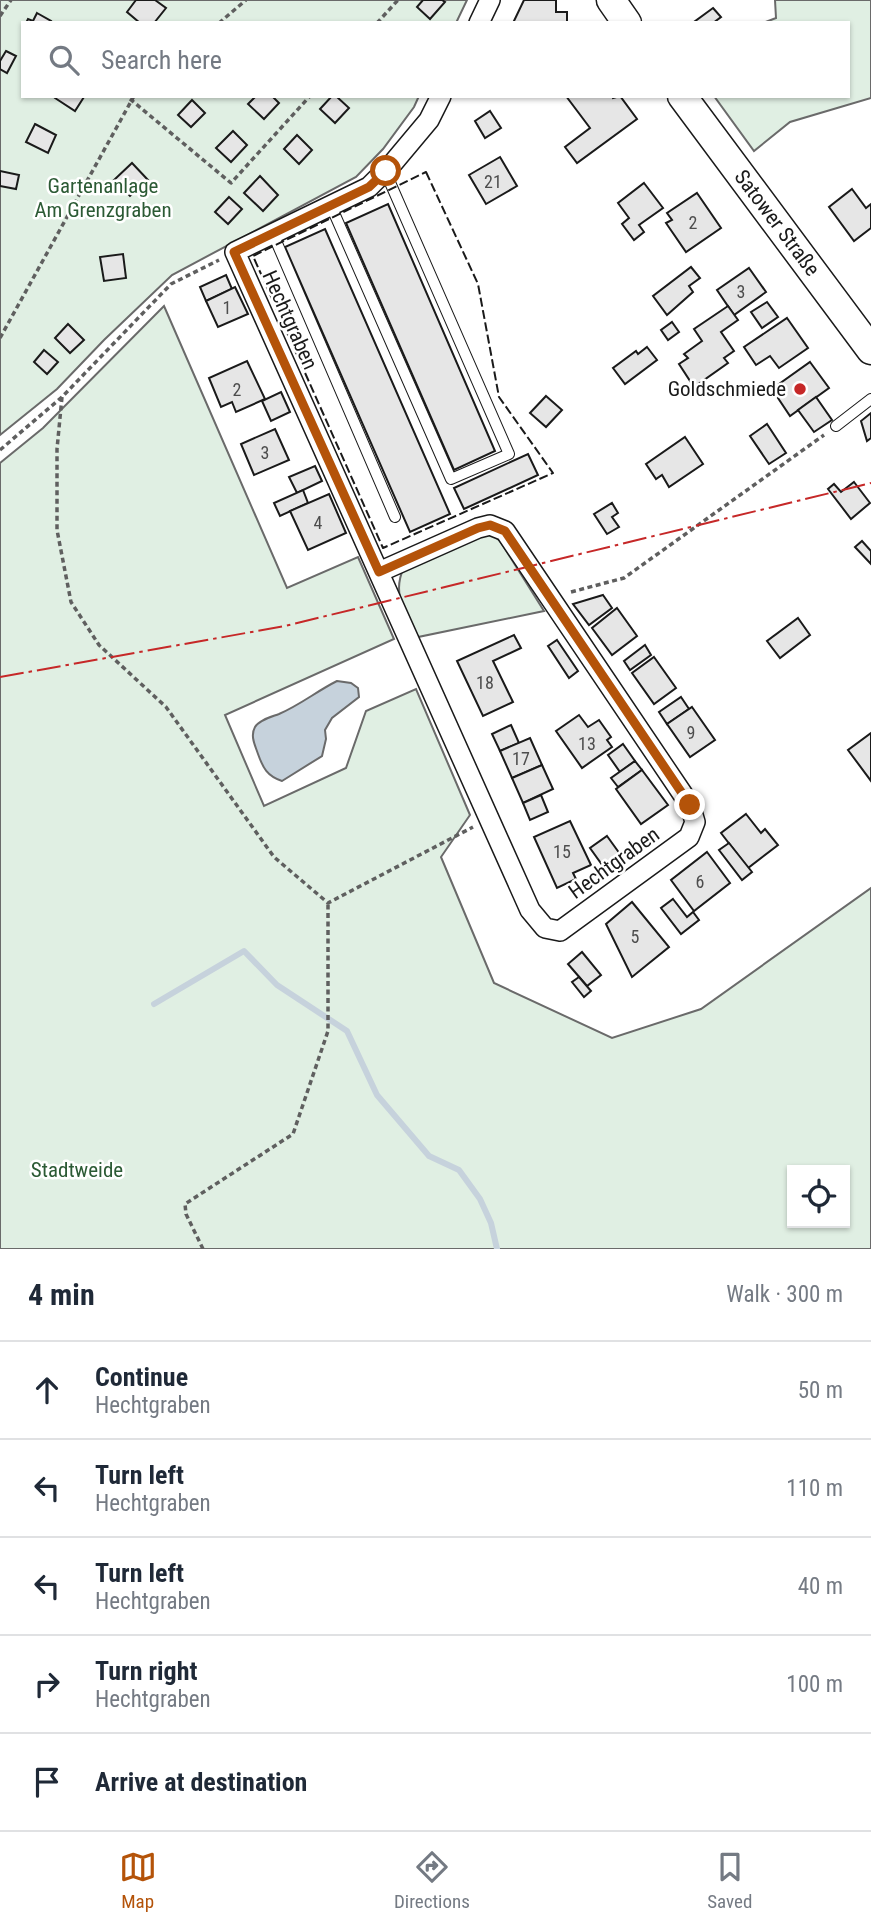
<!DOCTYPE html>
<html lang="en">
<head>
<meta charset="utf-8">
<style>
	body { margin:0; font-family:"Roboto Condensed",sans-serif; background:#f2f2f3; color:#1f2937 }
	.controls { position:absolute; right:21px; bottom:21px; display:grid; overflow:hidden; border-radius:0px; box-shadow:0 2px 5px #0004 }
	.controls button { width:63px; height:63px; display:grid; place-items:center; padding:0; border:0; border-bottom:2px solid #e0e1e3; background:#fff; color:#1f2937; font:35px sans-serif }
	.stop { position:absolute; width:21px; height:21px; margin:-16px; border:5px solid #b45309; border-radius:50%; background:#fff }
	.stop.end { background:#b45309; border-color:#fff; box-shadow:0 2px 7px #0008 }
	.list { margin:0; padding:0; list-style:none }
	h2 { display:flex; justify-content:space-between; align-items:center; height:91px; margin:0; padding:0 28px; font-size:30px }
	h2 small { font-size:23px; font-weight:400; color:#747a83 }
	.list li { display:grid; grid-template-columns:46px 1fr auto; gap:21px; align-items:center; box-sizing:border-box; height:98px; padding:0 28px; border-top:2px solid #e0e1e3 }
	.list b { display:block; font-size:26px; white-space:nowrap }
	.list p { margin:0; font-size:23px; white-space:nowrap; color:#747a83 }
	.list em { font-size:23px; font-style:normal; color:#747a83 }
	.icon { flex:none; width:38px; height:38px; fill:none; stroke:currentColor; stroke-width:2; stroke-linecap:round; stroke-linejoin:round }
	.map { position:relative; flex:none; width:871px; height:1249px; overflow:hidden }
	.search { position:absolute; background:#fff; box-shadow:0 2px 5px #0004; left:21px; right:21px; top:21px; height:77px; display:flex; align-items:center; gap:18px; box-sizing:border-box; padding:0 24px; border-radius:0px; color:#747a83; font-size:26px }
	.sheet { height:581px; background:#fff }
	nav { display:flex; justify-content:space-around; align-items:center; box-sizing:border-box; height:98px; border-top:2px solid #e0e1e3; background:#fff; font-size:19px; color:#747a83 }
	nav a { display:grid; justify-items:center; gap:4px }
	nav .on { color:#b45309 }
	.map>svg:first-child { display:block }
</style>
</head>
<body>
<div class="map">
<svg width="871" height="1249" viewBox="0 0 871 1249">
	<rect width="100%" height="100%" fill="#fff"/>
	<g fill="#e0efe3" stroke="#6a6a6a" stroke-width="2" fill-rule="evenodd">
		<path d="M0,0H467L456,23H23V96H419L414,107L383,149L356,177L172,275L104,340L57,389L0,435Z"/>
		<path d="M775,0H871V98L790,122L754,151L714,96H848V23H763L776,18Z"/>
		<path d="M164,306L287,588L358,557L394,639L225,715L264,806L346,768L366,711L416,689L470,815L441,857L494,983L612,1038L701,1009L871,888V1249H0V463L43,428ZM792,1170H845V1223H792Z"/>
		<path d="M486,534L493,535L500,541L544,611L418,637C406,612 391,595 404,567Z"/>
	</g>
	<path fill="#c6d2dc" stroke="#6a6a6a" stroke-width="2" d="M337,681L351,683L358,688L359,697L332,718L325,730L326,739L322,756L282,781C267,776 263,768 258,754C255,745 250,736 255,727C259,720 271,717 279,714C300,705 317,691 337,681Z"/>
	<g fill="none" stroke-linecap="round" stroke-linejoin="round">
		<path stroke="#c6d2dc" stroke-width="6" d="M154,1004L244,951L277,985L347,1031L377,1095L429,1156L459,1170L480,1199L491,1223L497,1249"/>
	</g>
	<g fill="#e6e6e6" stroke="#1a1a1a" stroke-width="2">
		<path d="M136,0H155L166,8L154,23H140L127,12Z"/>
		<path d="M423,0H442L445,2L430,19L417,7Z"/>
		<path d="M524,0H556V12H567V23H513Z"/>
		<path d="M713,8L721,17L713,23L694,22Z"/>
		<path d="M37,13L51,21L50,23H26L28,19L33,21Z"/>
		<path d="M6,51L16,56L7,73L0,69V61Z"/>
		<path d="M56,96H82L84,97L75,111L55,98Z"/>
		<path d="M256,96H272L279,103L264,119L248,104Z"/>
		<path d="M332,96H336L349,108L335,123L320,109Z"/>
		<path d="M566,96H612L613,98L620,96L637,119L577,163L565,147L590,128Z"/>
		<path d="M192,100L205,113L191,127L178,115Z"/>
		<path d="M490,111L501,128L485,138L475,121Z"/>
		<path d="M35,124L56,135L48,153L26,142Z"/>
		<path d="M233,131L247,145L231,162L216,148Z"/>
		<path d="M297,135L312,150L299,164L284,149Z"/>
		<path d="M500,157L517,186L486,204L469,175Z"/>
		<path d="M132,163L148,180L130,196L114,180Z"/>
		<path d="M0,171L19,175L16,189L0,186Z"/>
		<path d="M260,176L278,195L263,211L244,193Z"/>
		<path d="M644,183L663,208L639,225L644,232L634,240L622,224L629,218L618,203Z"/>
		<path d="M852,189L866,208L871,204V228L854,241L829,207Z"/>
		<path d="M697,193L721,228L686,252L666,223L672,220L667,213Z"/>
		<path d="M229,197L242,209L228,224L215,212Z"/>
		<path d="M388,204L495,451L454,470L346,223Z"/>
		<path d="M325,229L450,514L410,532L285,247Z"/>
		<path d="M123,254L126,278L104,281L100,257Z"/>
		<path d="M691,267L700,278L689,286L693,292L667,315L653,296Z"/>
		<path d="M749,268L766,292L734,315L717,290Z"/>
		<path d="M226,275L232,289L206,301L200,287Z"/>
		<path d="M235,287L248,314L218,327L206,301Z"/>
		<path d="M767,302L778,317L762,328L751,312Z"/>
		<path d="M728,306L738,320L721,332L734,351L724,358L728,363L694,387L679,364L688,358L684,354L702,341L694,329Z"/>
		<path d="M787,318L808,348L779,368L770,356L756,365L744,347Z"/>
		<path d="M672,322L679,332L668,340L661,330Z"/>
		<path d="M68,324L84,340L70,353L55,338Z"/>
		<path d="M647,347L657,360L625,384L613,368L636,351L638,354Z"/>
		<path d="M44,350L58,362L47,374L34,362Z"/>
		<path d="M247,361L265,399L236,412L232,402L221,407L209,378Z"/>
		<path d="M810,362L829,388L790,416L772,389Z"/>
		<path d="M281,392L290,412L271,421L262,401Z"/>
		<path d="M546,396L562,410L546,427L530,413Z"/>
		<path d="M816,397L832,420L814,432L798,410Z"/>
		<path d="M871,413V438L867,441L861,421Z"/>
		<path d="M767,424L786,453L769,464L750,436Z"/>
		<path d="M275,429L289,460L254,475L241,444Z"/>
		<path d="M685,437L703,464L669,487L662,475L656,479L646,464Z"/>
		<path d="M528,454L538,475L464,509L454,488Z"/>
		<path d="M315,466L322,481L297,493L289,477Z"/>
		<path d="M854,482L870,503L851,519L828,489L834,484L841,492Z"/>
		<path d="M303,490L308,503L280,516L274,503Z"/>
		<path d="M329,494L346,533L308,550L290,511Z"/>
		<path d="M612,503L618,513L612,517L619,527L607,534L594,514Z"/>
		<path d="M862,541L871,551V564L855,547Z"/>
		<path d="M603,595L612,608L589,625L573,604Z"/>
		<path d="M617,608L637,636L612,655L592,628Z"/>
		<path d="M798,618L810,635L780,658L767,641Z"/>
		<path d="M514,635L521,648L493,661L513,702L483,716L457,661Z"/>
		<path d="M557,640L578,671L569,678L548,646Z"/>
		<path d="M645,645L651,655L630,670L624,661Z"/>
		<path d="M654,657L676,688L654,704L632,673Z"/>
		<path d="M681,697L689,709L667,724L659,712Z"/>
		<path d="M692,707L715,740L690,757L667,724Z"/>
		<path d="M579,715L588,727L599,720L611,737L607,740L612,747L582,768L556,731Z"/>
		<path d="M511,725L519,743L500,751L492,734Z"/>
		<path d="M871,733V781L848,750Z"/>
		<path d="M530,738L542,765L512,778L500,751Z"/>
		<path d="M623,744L635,761L620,772L608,755Z"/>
		<path d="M635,761L642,770L618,787L611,778Z"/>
		<path d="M542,765L553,789L523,803L512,778Z"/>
		<path d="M642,770L668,805L641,824L616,789Z"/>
		<path d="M541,795L548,812L530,820L523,803Z"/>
		<path d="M746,814L761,833L765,829L778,845L748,868L721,833Z"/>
		<path d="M570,821L591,865L573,873L576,879L557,888L534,837Z"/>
		<path d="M607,836L625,861L608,873L590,848Z"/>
		<path d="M729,843L752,872L742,880L719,850Z"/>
		<path d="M707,852L730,883L694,911L671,880Z"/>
		<path d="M673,899L687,917L693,912L699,920L681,934L661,908Z"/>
		<path d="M632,902L669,947L632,977L606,924Z"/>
		<path d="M582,952L601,975L587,986L568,964Z"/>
		<path d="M579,977L591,991L584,997L572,982Z"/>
	</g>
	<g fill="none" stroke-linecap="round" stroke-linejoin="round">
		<g stroke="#1a1a1a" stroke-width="12">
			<g id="lane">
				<path d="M331,206L451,479L509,454L385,171"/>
				<path d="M273,234L395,517"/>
				<path d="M836,426L871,399"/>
			</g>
		</g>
		<g stroke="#1a1a1a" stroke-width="22">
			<g id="street">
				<path d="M479,23L490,0"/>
				<path d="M379,572L478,528L490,525L505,531L690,805L695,822L689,837L560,931L545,928L530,910L235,252L369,187L393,163L429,120L441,96"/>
			</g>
		</g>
		<g stroke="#1a1a1a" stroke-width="31">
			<g id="secondary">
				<path d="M611,0L627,23"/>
				<path d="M682,96L871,350"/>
			</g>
		</g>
		<g stroke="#5f5f5f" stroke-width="3.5" stroke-dasharray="5 3.5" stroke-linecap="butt">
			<path d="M0,16L11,0"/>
			<path d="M219,23L246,0"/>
			<path d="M377,23L398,0"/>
			<path d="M130,99L231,183L310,96"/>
			<path d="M0,338L134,96"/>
			<path d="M62,397L57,449V530L71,602L99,645L166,707L274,857L328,903L473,827"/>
			<path d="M0,450L62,397L171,284L219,260"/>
			<path d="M571,592L624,578L824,435"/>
			<path d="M203,1249L186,1214L185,1204L293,1134L328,1031V903"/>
		</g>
		<use href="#lane" stroke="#fff" stroke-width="10"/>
		<use href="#street" stroke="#fff" stroke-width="19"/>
		<use href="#secondary" stroke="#fff" stroke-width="28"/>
		<path stroke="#1a1a1a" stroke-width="2" stroke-dasharray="9 3.5" stroke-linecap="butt" d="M426,172L478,284L499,397L553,473L383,548L253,256Z"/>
		<path stroke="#c62828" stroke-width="2" stroke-dasharray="24 5 3.5 5" stroke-linecap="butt" d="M0,677L285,626L871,483"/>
	</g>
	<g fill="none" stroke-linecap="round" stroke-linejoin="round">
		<path stroke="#b45309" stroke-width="9" d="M386,171L369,187L234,252L379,572L478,528L490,525L505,531L690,805"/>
	</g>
	<circle fill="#c62828" stroke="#fff" stroke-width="2.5" cx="800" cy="389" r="7"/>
	<g text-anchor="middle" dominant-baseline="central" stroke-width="5" stroke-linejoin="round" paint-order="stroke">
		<g font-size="18" fill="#4d4d4d">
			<text x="493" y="181">21</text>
			<text x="693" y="222">2</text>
			<text x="741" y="291">3</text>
			<text x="227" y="307">1</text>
			<text x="237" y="389">2</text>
			<text x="265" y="452">3</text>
			<text x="318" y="522">4</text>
			<text x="485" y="682">18</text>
			<text x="691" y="732">9</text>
			<text x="587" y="743">13</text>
			<text x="521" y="758">17</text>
			<text x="562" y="851">15</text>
			<text x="700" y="881">6</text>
			<text x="635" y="936">5</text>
		</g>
		<g font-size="21" fill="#2b5a34" stroke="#fff">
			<text x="103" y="186">Gartenanlage<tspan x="103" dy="24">Am Grenzgraben</tspan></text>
			<text x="77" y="1170">Stadtweide</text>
		</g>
		<g font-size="21" fill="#1a1a1a" stroke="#fff">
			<text transform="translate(777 223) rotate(53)">Satower Straße</text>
			<text transform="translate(290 320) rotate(66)">Hechtgraben</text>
			<text transform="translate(614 863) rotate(-36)">Hechtgraben</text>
		</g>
		<g font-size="21" fill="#1a1a1a" stroke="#fff" text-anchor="end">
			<text x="786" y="389">Goldschmiede</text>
		</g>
	</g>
</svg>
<div class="controls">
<button><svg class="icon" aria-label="locate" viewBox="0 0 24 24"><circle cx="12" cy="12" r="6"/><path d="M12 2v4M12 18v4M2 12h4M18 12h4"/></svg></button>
</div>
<div class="stop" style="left:386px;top:171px"></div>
<div class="stop end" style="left:690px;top:805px"></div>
<div class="search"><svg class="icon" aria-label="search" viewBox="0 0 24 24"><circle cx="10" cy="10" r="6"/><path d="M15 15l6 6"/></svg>Search here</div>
</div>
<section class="sheet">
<h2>4 min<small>Walk · 300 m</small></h2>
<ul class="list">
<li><svg class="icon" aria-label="ahead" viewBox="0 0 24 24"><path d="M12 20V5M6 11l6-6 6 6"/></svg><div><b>Continue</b><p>Hechtgraben</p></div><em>50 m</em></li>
<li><svg class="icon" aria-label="left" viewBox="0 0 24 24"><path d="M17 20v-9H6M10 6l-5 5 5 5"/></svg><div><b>Turn left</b><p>Hechtgraben</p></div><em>110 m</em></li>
<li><svg class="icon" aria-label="left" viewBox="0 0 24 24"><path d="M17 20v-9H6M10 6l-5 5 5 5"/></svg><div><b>Turn left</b><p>Hechtgraben</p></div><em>40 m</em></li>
<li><svg class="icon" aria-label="right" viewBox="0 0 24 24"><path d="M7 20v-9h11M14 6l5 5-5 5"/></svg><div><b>Turn right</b><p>Hechtgraben</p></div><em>100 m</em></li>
<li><svg class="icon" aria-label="arrive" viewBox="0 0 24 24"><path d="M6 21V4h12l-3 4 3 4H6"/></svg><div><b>Arrive at destination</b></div></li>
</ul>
</section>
<nav>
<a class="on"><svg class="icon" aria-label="map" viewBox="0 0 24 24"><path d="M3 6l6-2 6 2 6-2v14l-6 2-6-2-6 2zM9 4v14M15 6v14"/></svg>Map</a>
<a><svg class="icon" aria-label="directions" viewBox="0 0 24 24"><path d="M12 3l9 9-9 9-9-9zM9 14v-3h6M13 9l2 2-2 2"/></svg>Directions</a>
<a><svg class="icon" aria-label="saved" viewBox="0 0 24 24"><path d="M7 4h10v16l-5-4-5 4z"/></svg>Saved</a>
</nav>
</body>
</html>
